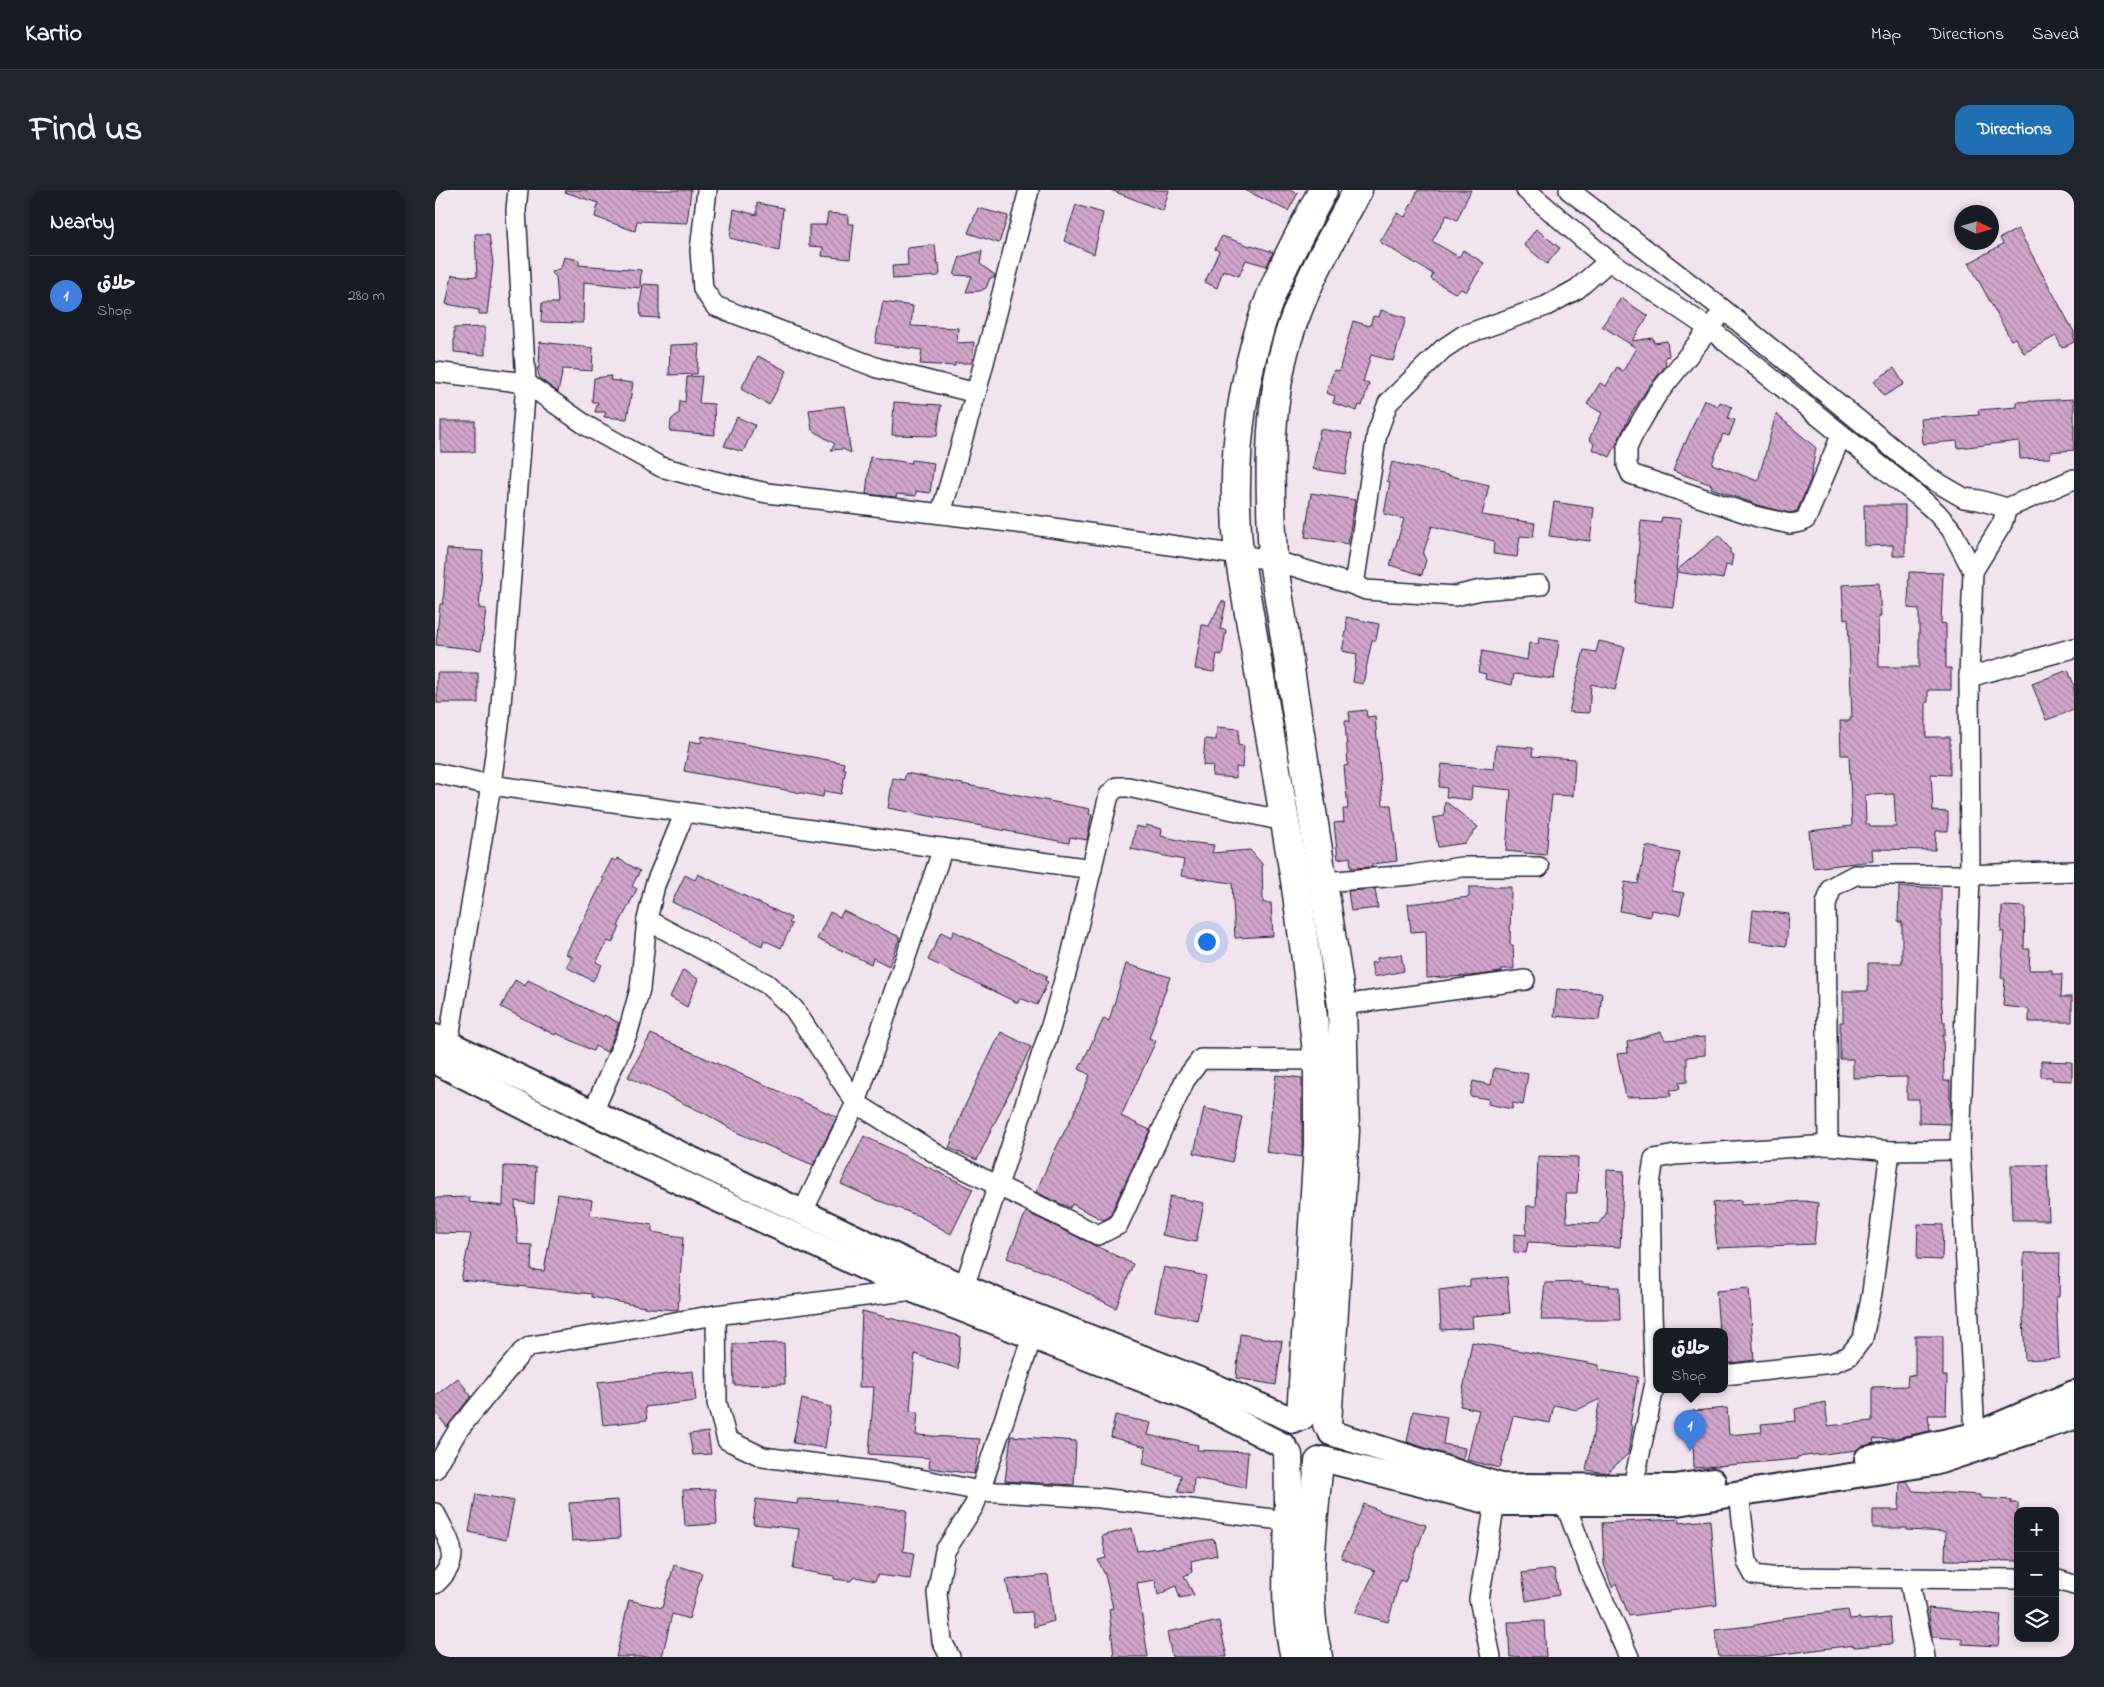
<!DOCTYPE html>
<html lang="en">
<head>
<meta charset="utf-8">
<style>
	body { margin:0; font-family:"Indie Flower","Playpen Sans Arabic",sans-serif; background:#20242c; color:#f1f3f6 }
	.controls { position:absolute; right:15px; bottom:15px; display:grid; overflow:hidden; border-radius:10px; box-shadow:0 2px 8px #0003 }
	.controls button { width:45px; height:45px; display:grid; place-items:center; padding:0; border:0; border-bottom:1px solid #363941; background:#171b24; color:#f1f3f6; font:25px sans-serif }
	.compass { position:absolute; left:1519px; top:15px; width:45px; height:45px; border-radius:50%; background:#171b24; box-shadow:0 2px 8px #0003; rotate:94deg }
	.you { position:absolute; left:771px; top:751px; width:18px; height:18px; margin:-12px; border:4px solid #fff; border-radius:50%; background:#1a73e8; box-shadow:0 0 0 8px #1a73e833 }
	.badge { display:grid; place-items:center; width:32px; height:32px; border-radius:50%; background:#1f6fb2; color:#fff; font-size:16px; font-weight:700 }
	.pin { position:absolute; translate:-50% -41px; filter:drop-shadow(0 1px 2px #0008) }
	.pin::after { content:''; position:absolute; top:26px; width:18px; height:15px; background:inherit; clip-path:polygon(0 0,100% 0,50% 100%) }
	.popup { position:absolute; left:1218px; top:1138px; width:75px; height:65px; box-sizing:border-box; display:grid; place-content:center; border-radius:10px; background:#171b24; filter:drop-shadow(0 1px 4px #0005); font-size:16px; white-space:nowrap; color:#9ea1a6 }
	.popup b { font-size:19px; color:#f1f3f6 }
	.popup::after { content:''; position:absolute; left:50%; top:100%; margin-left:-10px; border:10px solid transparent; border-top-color:#171b24 }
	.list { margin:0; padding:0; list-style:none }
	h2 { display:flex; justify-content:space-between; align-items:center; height:65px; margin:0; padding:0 20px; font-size:21px }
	h2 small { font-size:16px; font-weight:400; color:#9ea1a6 }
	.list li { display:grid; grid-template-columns:32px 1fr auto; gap:15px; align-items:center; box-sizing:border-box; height:80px; padding:0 20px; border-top:1px solid #363941 }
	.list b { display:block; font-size:19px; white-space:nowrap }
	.list p { margin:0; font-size:16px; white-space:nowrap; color:#9ea1a6 }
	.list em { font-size:16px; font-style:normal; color:#9ea1a6 }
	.icon { flex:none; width:28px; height:28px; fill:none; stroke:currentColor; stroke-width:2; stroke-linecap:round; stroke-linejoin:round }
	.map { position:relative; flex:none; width:1639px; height:1467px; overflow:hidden; border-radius:15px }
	header { display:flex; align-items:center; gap:30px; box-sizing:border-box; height:70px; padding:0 25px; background:#171b24; border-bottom:1px solid #363941 }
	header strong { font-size:24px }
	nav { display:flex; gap:28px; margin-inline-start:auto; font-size:18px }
	.intro { display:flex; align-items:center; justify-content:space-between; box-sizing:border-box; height:120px; padding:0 30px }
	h1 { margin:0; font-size:35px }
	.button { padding:12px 22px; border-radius:15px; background:#1f6fb2; color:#fff; font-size:18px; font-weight:700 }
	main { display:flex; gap:30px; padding:0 30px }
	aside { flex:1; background:#171b24; border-radius:15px; box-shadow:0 2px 8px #0003 }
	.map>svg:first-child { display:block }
</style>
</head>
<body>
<header>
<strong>Kartio</strong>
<nav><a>Map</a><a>Directions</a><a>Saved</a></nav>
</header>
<div class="intro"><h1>Find us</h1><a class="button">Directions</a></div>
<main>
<aside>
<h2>Nearby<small></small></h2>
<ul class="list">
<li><span class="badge" style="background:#3f7fe0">1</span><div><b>حلاق</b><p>Shop</p></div><em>280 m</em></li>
</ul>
</aside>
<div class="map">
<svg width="1639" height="1467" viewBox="0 0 1639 1467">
	<defs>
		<pattern id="building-back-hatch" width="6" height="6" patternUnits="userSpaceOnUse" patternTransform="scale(1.25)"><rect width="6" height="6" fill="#d1a6cb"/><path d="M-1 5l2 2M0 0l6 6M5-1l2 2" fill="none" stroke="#a987a6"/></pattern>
	</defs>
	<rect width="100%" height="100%" fill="#f1e4ef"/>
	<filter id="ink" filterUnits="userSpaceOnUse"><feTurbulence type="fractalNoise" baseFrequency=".02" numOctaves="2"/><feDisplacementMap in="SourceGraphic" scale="10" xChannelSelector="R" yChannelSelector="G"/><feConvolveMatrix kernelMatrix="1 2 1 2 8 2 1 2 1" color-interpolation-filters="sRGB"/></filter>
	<g filter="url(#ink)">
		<g fill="url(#building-back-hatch)" stroke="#22223b" fill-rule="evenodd">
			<path d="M131,0H256L252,33L202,31L200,41L160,27L163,13L130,2Z"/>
			<path d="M676,0H734L728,21Z"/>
			<path d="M810,0H854L863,3L853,21Z"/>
			<path d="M983,0H1036L1022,30L1012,25L997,51L1024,67L1028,60L1049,73L1031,102L1026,99L1020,103L996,89L998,84L945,52L962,23L970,27Z"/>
			<path d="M322,13L348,18L344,61L295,48L299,19L322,25Z"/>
			<path d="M641,15L668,23L659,64L629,51Z"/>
			<path d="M543,18L573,26L564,53L533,43Z"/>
			<path d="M393,23L413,25V34H419L415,69L387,66L388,57L374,56V35H391Z"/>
			<path d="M1101,39L1125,58L1112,74L1089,55Z"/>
			<path d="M1583,39L1639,142V152L1627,158L1621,146L1589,163L1580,148L1576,150L1534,73L1568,54L1565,48Z"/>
			<path d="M40,44H54L58,73L52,124H44V120L11,114L17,85L42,87Z"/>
			<path d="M787,46L815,56L816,55L838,62L832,76L811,70L804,86L788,80L782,98L770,92L784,61L780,59Z"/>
			<path d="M500,55L502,73H504L505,84L503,86L458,89L457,76L473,75L472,58Z"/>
			<path d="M547,61L545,74L560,85L559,88H555L551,98L545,101L531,102L537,86L519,85L525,67Z"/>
			<path d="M129,67L144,70V75L206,80L205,98L149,92L148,133L106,132L107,113H123L121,87L116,82L126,78Z"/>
			<path d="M208,94L224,95V128L206,127L205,114Z"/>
			<path d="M1186,108L1213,126L1197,151L1218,148L1219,153L1232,151L1234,166L1230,167L1231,175L1212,199L1195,226L1175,267L1157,259L1159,254L1154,249L1167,223L1152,214L1165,193L1171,196L1182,177L1188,181L1201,158L1167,136Z"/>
			<path d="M448,112L478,116L476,136L523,138L522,153L539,152L537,173H520V176L485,174L487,160L440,153Z"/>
			<path d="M946,120L971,128L958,171L936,165L928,192L934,194L927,216L924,215L922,221L898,213L900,206L891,203L899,180L904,181L918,131L935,136L938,126L944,127Z"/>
			<path d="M50,137V165L19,162V138Z"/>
			<path d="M105,152L158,158L157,181L128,179L123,202L105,189L102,178H104Z"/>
			<path d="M264,154L262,184L234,185L235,155Z"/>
			<path d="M323,166L352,181L334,215L306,199Z"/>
			<path d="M1459,178L1469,194L1449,206L1439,191Z"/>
			<path d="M176,186L175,190L198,193L192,229L169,227L171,222H160L163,212H157L159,188Z"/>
			<path d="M267,186L264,213L279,214L280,245L235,241L236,230L244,223L245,211L250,212L252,187Z"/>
			<path d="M1639,209V260L1615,262V268L1585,269L1584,251L1523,258L1522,251L1488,254L1486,229L1544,225L1543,220L1582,217V212Z"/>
			<path d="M1269,210L1283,216L1285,212L1297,217L1293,228L1300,230L1294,246L1288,244L1277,274L1323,291L1341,224L1381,258L1375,291L1362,321L1355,323L1326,316L1276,298L1277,295L1238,281L1249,253L1250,254Z"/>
			<path d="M459,212L506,215L502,246L457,245Z"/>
			<path d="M409,216L415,258L416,263L408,259L396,260L400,254L377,240L374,220Z"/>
			<path d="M302,227L320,235L308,262L289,256Z"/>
			<rect x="6" y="231" width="34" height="31"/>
			<path d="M885,239L917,244L910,284L878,279Z"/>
			<path d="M435,267L476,273L477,270L499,273L495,303L481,301V306L462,304L461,307L431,304Z"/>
			<path d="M957,272L1054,295L1047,325L1100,333L1098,347L1085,346L1082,367L1058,364L1059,351L997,336L988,364L991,370L987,385L955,375L969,329L949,324L955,292L952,291Z"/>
			<path d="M876,303L920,310L913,354L870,347Z"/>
			<path d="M1119,312L1159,318L1155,351L1114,346Z"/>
			<path d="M1429,315H1470V366H1458V355L1430,356Z"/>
			<path d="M1227,327L1246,329L1241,381L1284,345L1295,359V363L1298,365L1296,376L1291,375L1288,389L1242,382L1238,417L1199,413L1206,331L1226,333Z"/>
			<path d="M12,359L48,361L44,418L51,419L46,460L1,455L5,414H8Z"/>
			<path d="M1474,382L1508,383L1506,433L1511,434V478H1516V500H1493V512H1491V547H1515V585L1496,584L1498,621L1513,622V641H1501L1500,660L1437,659L1438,671L1378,678L1374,641L1417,636L1414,565H1406L1405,531H1415V527H1417L1413,428L1409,429L1407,395L1444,393L1446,427H1443L1444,477H1484V419L1473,418ZM1459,604L1461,637H1435L1434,634H1431L1430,605Z"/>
			<path d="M787,411L791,413L785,439L791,440L787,465L782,464L779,482L760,479L767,435L774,436Z"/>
			<path d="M911,427L944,434L941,450H937L928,494L918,492L922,464L907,461L912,436Z"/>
			<path d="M1104,448L1124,451L1119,489L1079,484L1077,495L1050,489L1051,484L1043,482L1047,461L1092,470L1094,453L1103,454Z"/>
			<path d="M1164,451L1190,457L1180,500L1156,494L1154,523L1134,522L1149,460L1161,462Z"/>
			<path d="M1633,480L1639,495V520L1611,530L1597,494Z"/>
			<rect x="2" y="483" width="41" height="30"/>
			<path d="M931,520L932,527L940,526L948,615H956L962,671L937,674V677L916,678L915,667L903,669L899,633L909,632L908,619H913L909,576L913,575L910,531H915L914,522Z"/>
			<path d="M782,537L804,539L803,555L809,556L807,578L801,577V588L777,586L778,576L768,575L770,549L781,550Z"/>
			<path d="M267,546L409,573L408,578L411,579L406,604L389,601L388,607L249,581L255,551L266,553Z"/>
			<path d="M1061,555L1098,558L1097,566L1140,569L1138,606L1117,605L1111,665L1071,661L1076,600L1037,596L1036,610L1011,607L1012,598L1004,597L1007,574L1059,579Z"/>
			<path d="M471,583L655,619L654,624H657L652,650L635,647L634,653L453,618L458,588L469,590Z"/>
			<path d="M1010,611L1043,637L1030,653L1003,657L998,628L1009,626Z"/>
			<path d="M711,635L727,639L726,646L752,652L779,655L777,663L815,660L827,674L828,713H836L838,746L800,748L797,693L746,686L749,670L696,659L701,636L710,638Z"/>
			<path d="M1211,656L1245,663L1237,701L1249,703L1245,725L1216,720L1215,727L1185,721L1190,692L1203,694Z"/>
			<path d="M182,668L205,681L197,696L202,699L183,736L185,737L177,753L173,751L161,772L167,775L158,791L131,777L137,767L131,764L169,689L167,688L177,669L181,671Z"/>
			<path d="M263,684L356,728L354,733L357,734L346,758L329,750L327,756L254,719L253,720L237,712L250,685L260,690Z"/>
			<path d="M1034,697H1076L1075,755H1078L1079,779H1067V782L1034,786L992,788L991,741L976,742L973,714L1034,707Z"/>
			<path d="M1464,697L1506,698V803L1508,832H1510V845H1508L1509,891H1515V934L1484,933V909H1472V887L1418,888V869H1405V832H1408V801H1433V773H1467V732H1463Z"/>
			<path d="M940,699L943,718L916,721L913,701Z"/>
			<path d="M1567,716L1590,717L1589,759H1595L1594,780H1617V784H1627L1626,807H1637V832H1594V819L1568,816L1570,789L1566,788L1569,742H1566Z"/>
			<path d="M1318,720L1354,724L1351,756L1315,751Z"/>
			<path d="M408,721L465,747L454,776L438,768L436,774L382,749L395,722L405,727Z"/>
			<path d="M519,741L612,786L610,790L613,792L602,815L585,808L583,813L493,770L506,742L516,747Z"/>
			<path d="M966,764L969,781L939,787L936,773L942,772V768Z"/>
			<path d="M691,774L735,787L714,848L721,851L686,926L715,940L674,1027L668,1030L637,1014L635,1018L601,1002L617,966L638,925L655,885L644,879L669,828L674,831Z"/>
			<path d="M248,780L263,789L252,817L235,807Z"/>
			<path d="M80,790L90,796L93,790L168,827L169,825L184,833L172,862L160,856L158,861L121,843L120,845L66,817Z"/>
			<path d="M1122,799L1167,803L1164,830L1119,826Z"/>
			<path d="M566,842L596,857L542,970L514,958L528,920Z"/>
			<path d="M1226,842L1230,850L1270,847V865L1252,867V892L1244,893L1245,899L1235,900L1236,906L1191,907L1182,864L1193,863L1192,852Z"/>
			<path d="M216,844L402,927L378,975L303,943L271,924L193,887Z"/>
			<path d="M1606,871L1637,872V891L1617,890V887H1606Z"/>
			<path d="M1059,878L1093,884L1088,915L1078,913L1077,919L1053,914L1054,909L1035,906L1038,891L1056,895Z"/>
			<path d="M841,885L867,888V967L831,962Z"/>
			<path d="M769,918L807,927L797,972L759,963Z"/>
			<path d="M429,946L538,999L516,1044L484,1026L442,1010L406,994Z"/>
			<path d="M1103,966L1143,967L1142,1003H1131L1132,1032L1163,1034L1171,1024L1172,980L1189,981L1185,1057L1093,1052L1091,1063L1079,1062V1044L1091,1045L1092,1016H1101Z"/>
			<path d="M1576,975H1612L1614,1030H1577Z"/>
			<path d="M69,976L101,977L99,1014L80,1011L83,1054L97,1055L96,1080L109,1081L123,1004L157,1010L155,1025L217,1035V1042L248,1047L243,1120L215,1118L157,1107V1104L26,1090L36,1044L0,1043V1008L35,1007L34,1012L68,1016Z"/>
			<path d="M735,1006L769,1013L761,1052L727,1045Z"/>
			<path d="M1306,1010V1015L1369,1011L1383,1013L1379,1054L1282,1058L1278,1013Z"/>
			<path d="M591,1022L698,1074L681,1118L612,1083L572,1068Z"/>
			<path d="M1483,1034L1508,1035L1507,1070L1482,1069Z"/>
			<path d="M1589,1063H1625L1624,1107H1621L1624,1168L1590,1170L1588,1127Z"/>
			<path d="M729,1077L771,1086L762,1130L720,1121Z"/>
			<path d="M1072,1087L1075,1123L1037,1126L1038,1138L1006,1140L1004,1100L1035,1096V1090Z"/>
			<path d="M1147,1092L1148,1094L1175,1095L1174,1097H1184L1185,1130H1106L1110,1093Z"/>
			<path d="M1314,1098L1319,1170L1289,1174V1142H1284L1281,1101Z"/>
			<path d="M427,1121L525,1146L523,1179L480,1164L475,1221L483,1222L481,1245L545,1249L539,1284L494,1278L495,1268L434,1264L439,1197H424Z"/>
			<path d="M805,1144L847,1151L841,1195L801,1188Z"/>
			<path d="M1480,1146H1508V1186H1512L1511,1225H1493L1495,1241L1461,1248L1438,1249L1439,1253L1422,1260L1362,1267V1269L1259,1278L1257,1221L1292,1218L1294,1245L1327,1242L1326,1234L1361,1231L1360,1219L1390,1212L1393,1236L1437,1231V1197L1472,1196L1473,1185L1480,1186Z"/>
			<path d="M1037,1152L1164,1175V1180L1203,1187L1195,1235L1198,1236L1193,1264L1172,1283L1151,1280L1165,1209L1142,1220L1119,1215L1115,1233L1078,1226L1065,1278L1032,1270L1044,1220L1025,1216Z"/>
			<path d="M349,1153L350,1194L299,1195L298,1154Z"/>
			<path d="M258,1181L261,1211L210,1217L212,1230L168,1235L163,1192Z"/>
			<path d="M23,1188L36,1206L12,1237L0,1222V1206Z"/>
			<path d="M367,1209L396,1217L390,1258L358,1253Z"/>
			<path d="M978,1221L1012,1227L1008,1254L1030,1258L1028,1270L972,1252Z"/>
			<path d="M680,1225L716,1233L713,1245L763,1255L762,1260L813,1262L810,1298L759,1288L758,1304L743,1302L746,1285L708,1274L711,1257L676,1247Z"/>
			<path d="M273,1242L276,1264L258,1265L254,1244Z"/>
			<path d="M576,1246L641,1251L639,1295L570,1291Z"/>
			<path d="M1472,1291L1478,1301L1545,1305V1308L1576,1310V1313H1583V1371L1510,1370L1511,1342L1472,1340V1338H1438V1320H1464L1465,1292Z"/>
			<path d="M280,1299L282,1334L250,1336L248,1300Z"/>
			<path d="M41,1304L79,1311L71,1350L34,1342Z"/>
			<path d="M321,1309L362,1314L363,1309L401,1310V1312L472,1320L468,1361L479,1363L475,1389L443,1385L440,1391L421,1387L415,1391L399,1389V1386L358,1379L364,1339L318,1334Z"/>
			<path d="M183,1310L185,1348L137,1351L134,1313Z"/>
			<path d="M929,1314L950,1323L991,1335L970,1392L965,1390L953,1432L920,1423L940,1381L906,1368Z"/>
			<path d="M1244,1329V1333L1275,1330L1282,1415L1194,1426L1181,1393L1177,1397L1169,1374L1167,1333Z"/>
			<path d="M697,1338L702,1361L779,1349L782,1365L756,1371L757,1382L749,1386L759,1405L745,1408L741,1396L723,1405L720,1390L702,1393L713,1467H679L674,1419L678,1418L670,1385L663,1370L671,1368L667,1346Z"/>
			<path d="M239,1375L267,1383L254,1429L237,1424L227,1467H181L194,1410L227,1418Z"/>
			<path d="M1119,1379L1124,1405L1091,1411L1087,1383Z"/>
			<path d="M613,1385L619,1431L599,1437L597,1422L578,1423L571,1390Z"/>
			<path d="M1493,1418L1566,1425L1563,1456L1527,1454V1449L1497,1447Z"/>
			<path d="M1413,1420L1415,1429L1425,1428V1430L1455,1428L1457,1454L1419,1457V1455L1324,1467H1284L1280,1440L1315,1436L1347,1430V1428Z"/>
			<path d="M784,1431L792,1467H737L732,1442Z"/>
			<path d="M1109,1431L1111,1467H1075L1073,1432Z"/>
		</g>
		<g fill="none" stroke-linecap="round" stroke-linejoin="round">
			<g stroke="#22223b" stroke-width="22">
				<g id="minor">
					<path d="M272,0L265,60L268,99L280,116L443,178L541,203"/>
					<path d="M1091,0L1174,71L1275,139L1483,306L1501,322L1516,339L1538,381L1534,487L1535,685L1525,960L1540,1245L1543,1257"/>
					<path d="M1134,0L1289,120L1493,287L1529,308L1544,310L1572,318L1639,289"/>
					<path d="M1282,129L1221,206L1198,245L1192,258V275L1196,284L1323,327L1355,334L1366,332L1371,329L1406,246"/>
					<path d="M0,182L91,193L81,20L83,0"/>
					<path d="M506,323L541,203L594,0"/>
					<path d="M1538,381L1567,334L1572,318"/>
					<path d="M919,395L942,243L953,213L1008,159L1029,145L1111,116L1142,99L1174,71"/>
					<path d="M1534,487L1639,458"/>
					<path d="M0,583L56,595L657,679"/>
					<path d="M888,692L977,685L1026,677H1104"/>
					<path d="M212,730L332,794L359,819L421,913L511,970L663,1045L683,1035L750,890L766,869L883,870"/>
					<path d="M907,815L1090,790"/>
					<path d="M9,866L13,854L56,595L65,527L91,193L152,236L226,277L275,290L332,303L598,335L838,370L919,395L931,400L1020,406L1046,400L1105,395"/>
					<path d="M158,922L193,842L205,799L212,730L220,695L250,622"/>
					<path d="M1393,955L1391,714L1397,697L1420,685H1535L1639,681"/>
					<path d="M367,1023L421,913L508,658"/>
					<path d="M525,1109L615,839L636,766L674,605L682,597H693L849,631"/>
					<path d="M281,1125L282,1213L292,1250L328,1267L455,1283L545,1301L665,1308L854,1331"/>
					<path d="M1289,1185L1397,1173L1414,1166L1428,1148L1437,1103L1455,961"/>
					<path d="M0,1279L23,1240L87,1162L96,1156L281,1125L478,1100"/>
					<path d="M1198,1296L1220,1193L1217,1123L1215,994L1219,969L1240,965L1393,955L1455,961L1525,960"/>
					<path d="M1304,1303L1312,1372L1319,1385L1335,1387L1583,1389"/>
					<path d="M1130,1313L1154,1378L1194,1467"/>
					<path d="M0,1323C15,1353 29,1368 0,1394"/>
					<path d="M1474,1388L1490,1467"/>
					<path d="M1620,1389L1639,1395"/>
					<path d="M515,1467L507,1451L502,1403L510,1361L539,1316L545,1301L597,1147"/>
					<path d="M1056,1467L1044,1409L1060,1313"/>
				</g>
			</g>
			<g stroke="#22223b" stroke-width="28">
				<g id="tertiary">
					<path d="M0,847L474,1073L584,1120L770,1192L858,1230"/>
					<path d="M0,871L142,944L478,1100L760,1210L849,1256"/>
					<path d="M896,1243L1066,1296L1240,1297L1278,1291"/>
					<path d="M888,1269L1060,1313H1242L1499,1273L1639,1227"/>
					<path d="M1432,1269L1540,1245L1639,1203"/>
				</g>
			</g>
			<g stroke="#22223b" stroke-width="31">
				<g id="primary">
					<path d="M866,1226L883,955V870L871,769L860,690L804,365C796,286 803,207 827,131C841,86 866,42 888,0"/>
					<path d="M892,1234L910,941L907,815L838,370C835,302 832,236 847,170C861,109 894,54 923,0"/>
					<path d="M853,1265C854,1287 854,1308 854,1330C853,1378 848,1419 860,1467"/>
					<path d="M883,1467C868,1407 878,1332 884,1272"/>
				</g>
			</g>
			<use href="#minor" stroke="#fff" stroke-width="19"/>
			<use href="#tertiary" stroke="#fff" stroke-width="24"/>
			<use href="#primary" stroke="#fff" stroke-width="28"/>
		</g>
	</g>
</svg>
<div class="controls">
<button>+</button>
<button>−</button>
<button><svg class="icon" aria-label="layers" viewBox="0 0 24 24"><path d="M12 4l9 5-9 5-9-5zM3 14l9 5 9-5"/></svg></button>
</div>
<svg class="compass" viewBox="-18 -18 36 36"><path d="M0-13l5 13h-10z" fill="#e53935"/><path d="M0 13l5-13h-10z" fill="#9ea1a6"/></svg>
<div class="you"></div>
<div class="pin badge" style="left:1255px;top:1261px;background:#3f7fe0">1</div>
<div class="popup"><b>حلاق</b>Shop</div>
</div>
</main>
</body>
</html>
